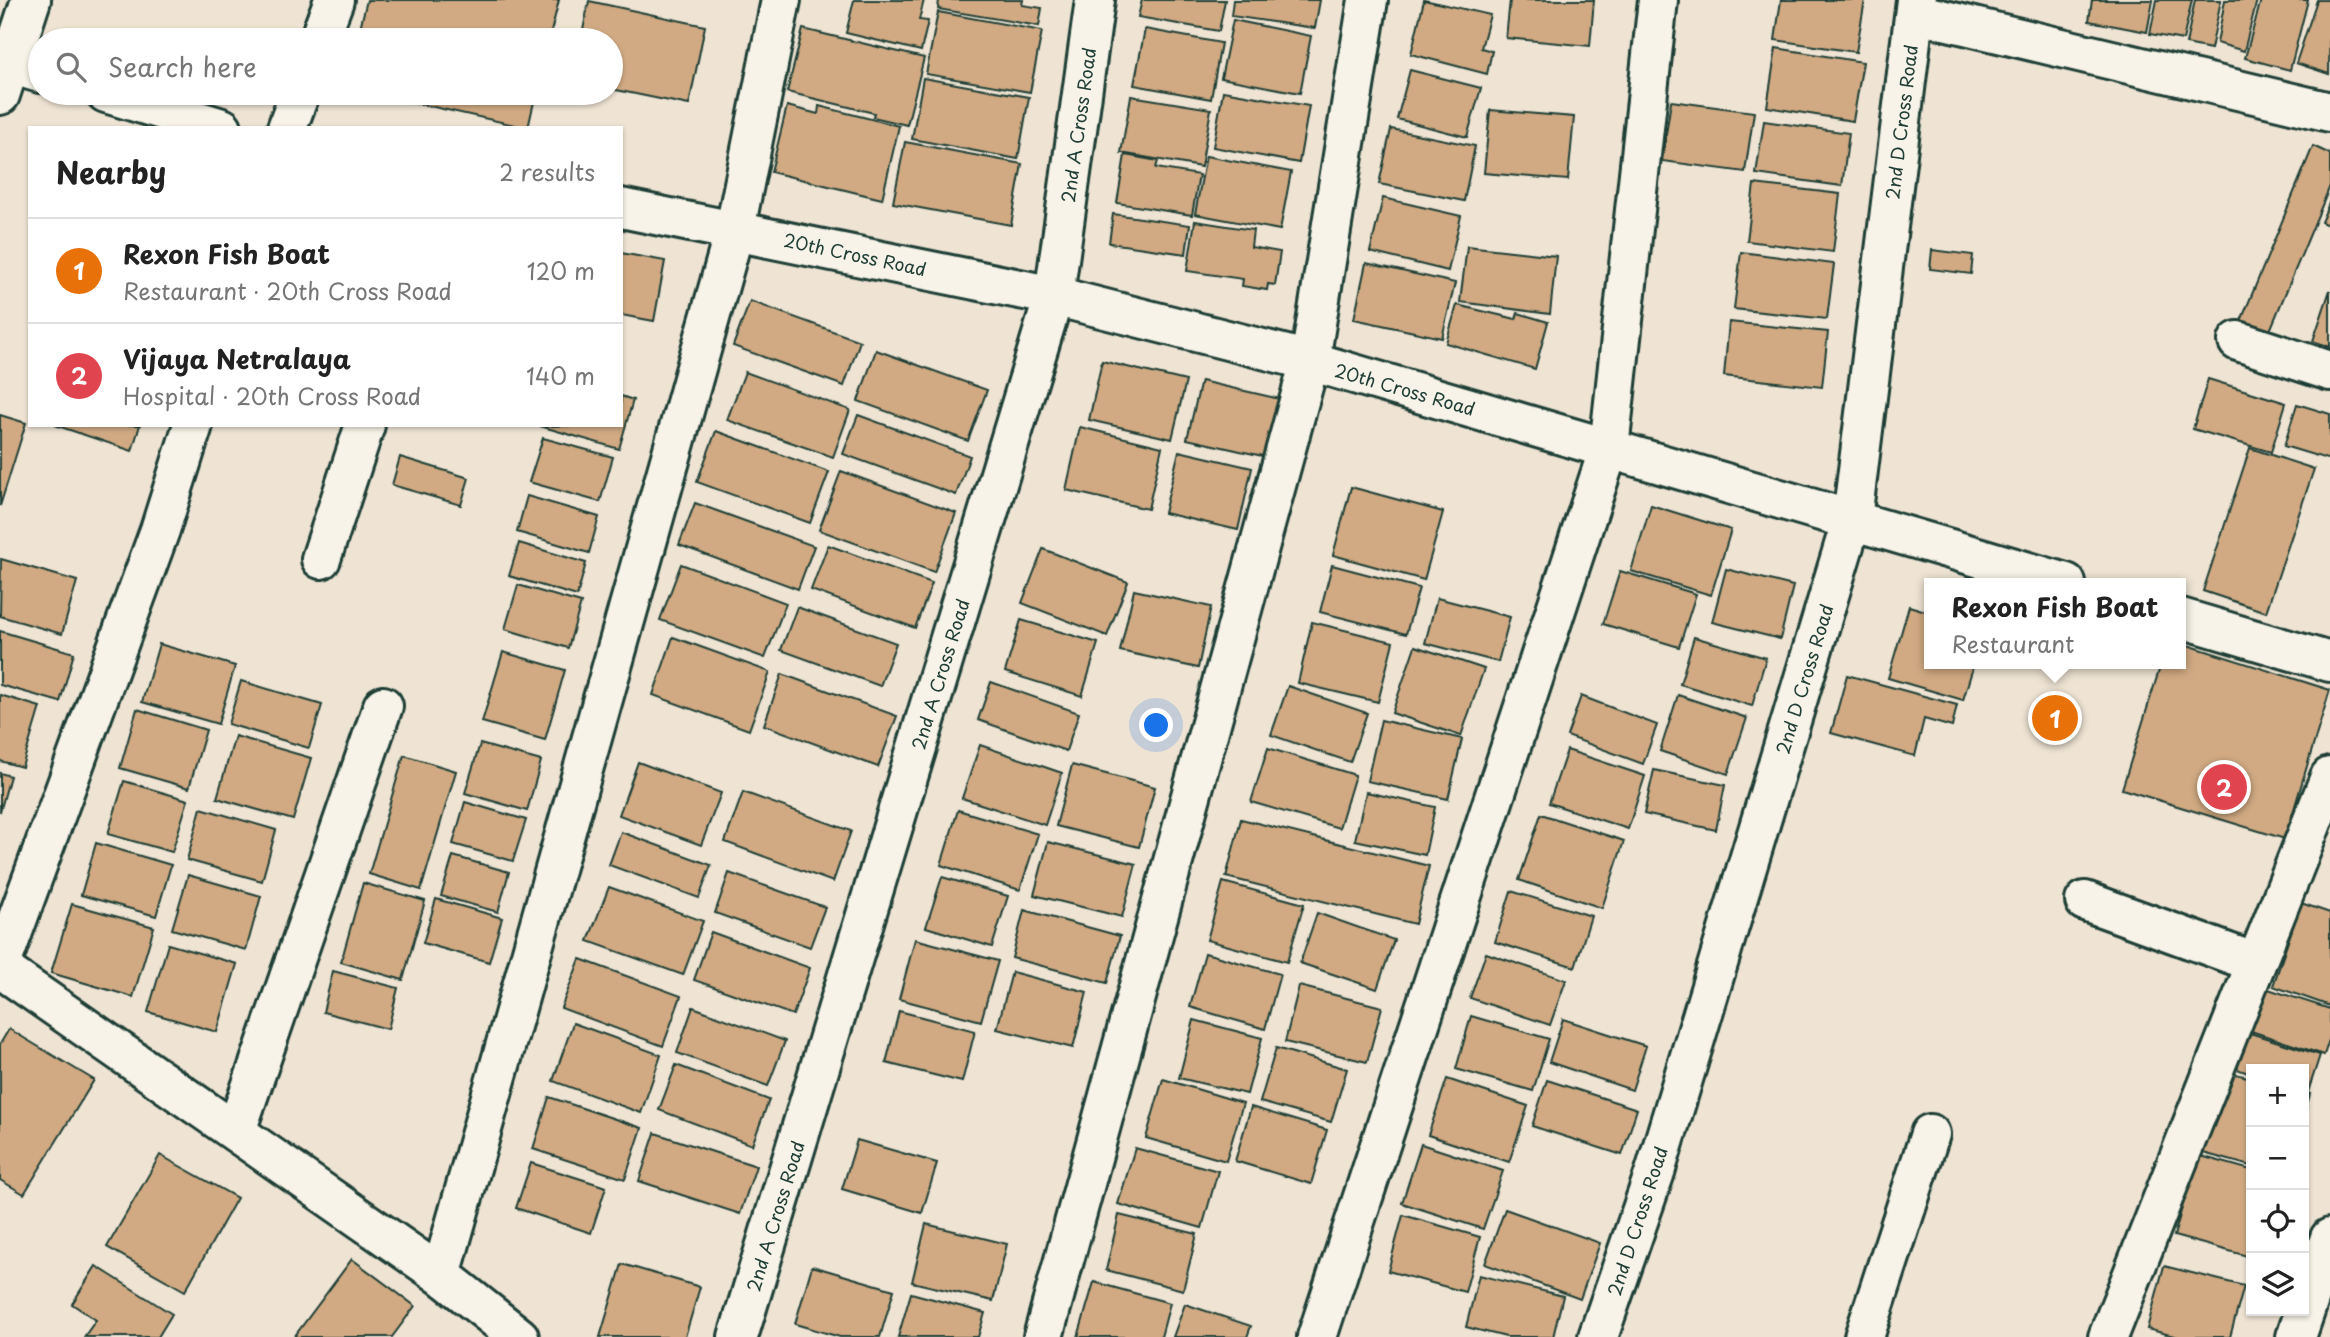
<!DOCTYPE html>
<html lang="en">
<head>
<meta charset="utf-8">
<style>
	body { margin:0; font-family:"Playpen Sans",sans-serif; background:#f6f6f6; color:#222 }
	.controls { position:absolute; right:21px; bottom:21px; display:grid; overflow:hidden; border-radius:0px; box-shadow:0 2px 5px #0004 }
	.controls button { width:63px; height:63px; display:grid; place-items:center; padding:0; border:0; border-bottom:2px solid #e0e0e0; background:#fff; color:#222; font:35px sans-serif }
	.you { position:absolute; left:1157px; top:726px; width:24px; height:24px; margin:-18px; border:5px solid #fff; border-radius:50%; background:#1a73e8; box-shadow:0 0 0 10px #1a73e833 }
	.badge { display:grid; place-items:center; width:46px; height:46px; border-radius:50%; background:#0f766e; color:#fff; font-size:23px; font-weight:700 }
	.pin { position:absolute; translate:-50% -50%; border:4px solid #fff; box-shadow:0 2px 7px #0006 }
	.popup { position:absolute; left:1924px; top:578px; width:262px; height:91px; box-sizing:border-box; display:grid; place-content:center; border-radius:0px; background:#fff; filter:drop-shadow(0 2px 5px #0005); font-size:23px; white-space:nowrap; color:#767676 }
	.popup b { font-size:26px; color:#222 }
	.popup::after { content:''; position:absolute; left:50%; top:100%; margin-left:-14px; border:14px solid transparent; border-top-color:#fff }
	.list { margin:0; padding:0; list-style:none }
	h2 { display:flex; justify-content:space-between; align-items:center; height:91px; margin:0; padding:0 28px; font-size:30px }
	h2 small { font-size:23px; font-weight:400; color:#767676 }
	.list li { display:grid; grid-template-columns:46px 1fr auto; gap:21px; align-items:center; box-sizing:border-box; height:105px; padding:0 28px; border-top:2px solid #e0e0e0 }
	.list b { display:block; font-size:26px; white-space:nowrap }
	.list p { margin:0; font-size:23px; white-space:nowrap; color:#767676 }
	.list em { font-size:23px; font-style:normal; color:#767676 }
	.icon { flex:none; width:38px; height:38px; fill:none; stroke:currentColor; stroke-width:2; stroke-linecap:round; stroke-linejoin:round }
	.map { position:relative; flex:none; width:2330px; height:1337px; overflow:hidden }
	.search { position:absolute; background:#fff; box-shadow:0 2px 5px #0004; left:28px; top:28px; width:595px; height:77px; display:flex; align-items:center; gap:18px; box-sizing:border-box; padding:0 24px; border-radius:38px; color:#767676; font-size:26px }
	.panel { position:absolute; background:#fff; box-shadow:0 2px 5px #0004; left:28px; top:126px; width:595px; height:301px; border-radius:0px }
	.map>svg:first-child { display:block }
</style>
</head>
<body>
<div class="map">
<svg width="2330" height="1337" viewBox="0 0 2330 1337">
	<rect width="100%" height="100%" fill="#efe4d4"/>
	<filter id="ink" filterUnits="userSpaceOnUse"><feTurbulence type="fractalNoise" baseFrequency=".0143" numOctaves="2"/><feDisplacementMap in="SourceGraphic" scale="14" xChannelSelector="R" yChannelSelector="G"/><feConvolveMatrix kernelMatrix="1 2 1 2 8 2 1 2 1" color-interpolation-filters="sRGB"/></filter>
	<g filter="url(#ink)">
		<g fill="#d1aa83" stroke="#1f3d34" stroke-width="2">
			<path d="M367,0H559L549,40H357Z"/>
			<path d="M854,0H924L919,20L928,21L921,51L846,33Z"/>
			<path d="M939,0H1023L1022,5L1042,8L1039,26L938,9Z"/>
			<path d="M1142,0H1225L1219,31L1138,17Z"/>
			<path d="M1233,0H1320L1315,28L1231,16Z"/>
			<path d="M1424,0L1490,15L1481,48L1492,51L1487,74L1411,54Z"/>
			<path d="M1510,0H1594L1590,46L1506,38Z"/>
			<path d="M1781,0H1865L1856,52L1775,40Z"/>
			<path d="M2092,0H2153L2147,32L2089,21Z"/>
			<path d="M2157,0H2192L2183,40L2150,34Z"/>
			<path d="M2195,0H2221L2211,49L2186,44Z"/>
			<path d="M2225,0H2257L2244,51L2217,43Z"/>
			<path d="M2261,0H2308L2290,70L2245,58Z"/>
			<path d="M2317,0H2330L2329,74L2296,63Z"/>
			<path d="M589,1L705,26L689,105L611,89V40H581Z"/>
			<path d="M938,12L1042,31L1030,92L926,74Z"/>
			<path d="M1233,20L1311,36L1300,93L1221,78Z"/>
			<path d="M803,29L924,58L907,125L873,117L874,113L787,92Z"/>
			<path d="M1145,29L1221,43L1211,99L1134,85Z"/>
			<path d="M1776,48L1863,62L1853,121L1767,107Z"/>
			<path d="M1410,70L1481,88L1467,137L1397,119Z"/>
			<path d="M923,78L1029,97L1018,159L912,139Z"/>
			<path d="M1223,91L1309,106L1299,163L1213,147Z"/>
			<path d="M371,93H536L528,128Z"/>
			<path d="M1131,96L1211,109L1201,167L1121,153Z"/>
			<path d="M1671,101L1754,112L1745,172L1662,161Z"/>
			<path d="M787,106L818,114L819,106L899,126L882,199L771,172Z"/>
			<path d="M1490,110L1574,117L1568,180L1484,173Z"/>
			<path d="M1764,121L1849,133L1842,186L1756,174Z"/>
			<path d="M1391,129L1475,146L1464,201L1379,184Z"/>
			<path d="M905,142L1022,164L1011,225L893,203Z"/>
			<path d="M2313,146L2330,154V186L2269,333L2241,321Z"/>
			<path d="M1125,155L1158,161L1156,168L1199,175L1192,215L1117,203Z"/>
			<path d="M1206,156L1291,172L1280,230L1195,214Z"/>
			<path d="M1754,184L1840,194L1833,252L1747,241Z"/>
			<path d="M1383,198L1461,216L1448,271L1370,252Z"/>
			<path d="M2330,201V226L2321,222Z"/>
			<path d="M1113,214L1190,225L1186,254L1109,243Z"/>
			<path d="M1195,221L1253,230L1251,247L1280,252L1275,285L1268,284L1267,290L1242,286L1243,279L1187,271Z"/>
			<path d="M1467,246L1556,256L1550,314L1460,302Z"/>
			<path d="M1932,250L1973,255L1971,274L1930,269Z"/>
			<path d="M1741,252L1834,264L1827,319L1734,309Z"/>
			<path d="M621,253L665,261L654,321L621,315Z"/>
			<path d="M1366,263L1455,283L1442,338L1354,319Z"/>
			<path d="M2330,290V347L2313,341Z"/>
			<path d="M750,301L860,341L844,386L733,346Z"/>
			<path d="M1457,305L1516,319L1518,313L1548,322L1535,369L1446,343Z"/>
			<path d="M1729,322L1828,332L1822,387L1724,376Z"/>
			<path d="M876,350L987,390L968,441L858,401Z"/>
			<path d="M1102,361L1186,381L1172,439L1089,420Z"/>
			<path d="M745,372L850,410L833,457L727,420Z"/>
			<path d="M2208,379L2286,403L2271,452L2193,429Z"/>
			<path d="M1201,381L1280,399L1267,457L1187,439Z"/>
			<path d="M621,396L633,400L619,449L540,426L621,425Z"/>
			<path d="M2297,404L2330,414V460L2284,446Z"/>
			<path d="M0,415L26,423L0,506Z"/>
			<path d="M858,415L970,456L956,495L843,454Z"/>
			<path d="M55,425H140L132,451Z"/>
			<path d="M1080,427L1162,447L1148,509L1066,490Z"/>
			<path d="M716,431L829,472L810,523L697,482Z"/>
			<path d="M543,438L613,457L600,502L529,482Z"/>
			<path d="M2250,448L2314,469L2266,612L2203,591Z"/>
			<path d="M1179,451L1252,468L1238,530L1164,513Z"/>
			<path d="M400,457L469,478L461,505L392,485Z"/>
			<path d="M841,471L956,513L934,572L819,530Z"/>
			<path d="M1351,487L1443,512L1424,580L1333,555Z"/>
			<path d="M527,496L599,517L589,553L517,532Z"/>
			<path d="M695,503L814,546L798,589L679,545Z"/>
			<path d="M1651,505L1731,530L1711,595L1631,571Z"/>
			<path d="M519,543L586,563L577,596L509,576Z"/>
			<path d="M828,545L932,583L915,628L811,590Z"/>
			<path d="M1043,549L1128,582L1107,636L1022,603Z"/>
			<path d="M1,559L77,581L62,634L0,616Z"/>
			<path d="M681,564L786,603L765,658L660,620Z"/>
			<path d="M1332,565L1419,588L1406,634L1320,612Z"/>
			<path d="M1726,569L1793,586L1780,639L1712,622Z"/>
			<path d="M1620,571L1696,594L1679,647L1603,624Z"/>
			<path d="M518,585L581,603L568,648L505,629Z"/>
			<path d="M1134,590L1211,607L1198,668L1120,651Z"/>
			<path d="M1437,598L1510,617L1498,662L1425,643Z"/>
			<path d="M1909,606L1929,612V664H1974L1963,700L1888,678Z"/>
			<path d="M797,607L896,643L880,686L781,650Z"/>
			<path d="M1021,620L1098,643L1082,696L1005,672Z"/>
			<path d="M1312,622L1393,642L1378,702L1298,683Z"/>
			<path d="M0,631L74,653L60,702L0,685Z"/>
			<path d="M673,637L770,672L749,730L653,695Z"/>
			<path d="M1694,637L1766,658L1752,706L1680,684Z"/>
			<path d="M2181,643L2330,690L2285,839L2122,789L2161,664H2181Z"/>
			<path d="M159,644L235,666L218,724L142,702Z"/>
			<path d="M1415,646L1484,669L1461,736L1392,713Z"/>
			<path d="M503,652L565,670L545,740L482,722Z"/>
			<path d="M782,674L897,716L878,767L764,725Z"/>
			<path d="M1847,675L1957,705L1952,727L1924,719L1915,756L1831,733Z"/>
			<path d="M241,681L322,705L309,748L228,724Z"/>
			<path d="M991,682L1079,713L1066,751L978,720Z"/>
			<path d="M1288,686L1367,713L1350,762L1271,735Z"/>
			<path d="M0,695L40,707L22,767L0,761Z"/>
			<path d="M1678,695L1747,718L1728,774L1660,751Z"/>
			<path d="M1581,696L1657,725L1643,764L1567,736Z"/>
			<path d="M137,709L206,730L189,788L120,768Z"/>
			<path d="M1381,720L1462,739L1448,799L1367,781Z"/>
			<path d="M235,736L311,758L293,820L217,798Z"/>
			<path d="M480,744L541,761L527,811L465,793Z"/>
			<path d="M980,745L1062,773L1045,825L962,798Z"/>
			<path d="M1268,748L1355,775L1339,828L1251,802Z"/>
			<path d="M1567,750L1645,776L1628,829L1549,803Z"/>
			<path d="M404,755L456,771L421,890L369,874Z"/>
			<path d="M638,762L721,793L701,845L619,815Z"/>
			<path d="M1072,765L1155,787L1139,847L1056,826Z"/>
			<path d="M1654,770L1725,785L1716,830L1644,814Z"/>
			<path d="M0,773L10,776L0,812Z"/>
			<path d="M124,781L188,800L172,852L108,834Z"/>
			<path d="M743,792L851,831L833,882L725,842Z"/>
			<path d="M1366,792L1435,807L1425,855L1355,840Z"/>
			<path d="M465,802L526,820L513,861L453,844Z"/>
			<path d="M201,808L276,830L262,881L187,860Z"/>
			<path d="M958,810L1038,834L1020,890L941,865Z"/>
			<path d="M1541,814L1624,841L1602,908L1519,880Z"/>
			<path d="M1241,819L1429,866L1415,924L1226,877Z"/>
			<path d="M621,832L711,865L699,898L609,865Z"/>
			<path d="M1048,842L1136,864L1122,917L1034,895Z"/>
			<path d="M96,843L171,865L156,916L81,895Z"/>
			<path d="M453,856L509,872L498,912L441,896Z"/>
			<path d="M729,873L825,907L810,947L715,913Z"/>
			<path d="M188,875L261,896L246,950L172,929Z"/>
			<path d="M942,877L1008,896L992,947L926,927Z"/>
			<path d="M1223,882L1304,904L1287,962L1207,940Z"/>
			<path d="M363,883L425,901L403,980L341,962Z"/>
			<path d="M609,887L703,921L683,975L588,941Z"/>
			<path d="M1511,891L1591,916L1575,967L1495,942Z"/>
			<path d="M436,899L502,918L489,962L423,943Z"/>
			<path d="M2301,903L2330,913V1006L2273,986Z"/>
			<path d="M72,904L154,927L133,997L51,973Z"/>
			<path d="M1024,910L1120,936L1107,983L1012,958Z"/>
			<path d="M1317,913L1394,940L1377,989L1300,963Z"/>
			<path d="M711,932L810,968L793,1015L694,980Z"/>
			<path d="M915,939L998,961L981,1021L899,999Z"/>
			<path d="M168,944L237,964L217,1032L148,1012Z"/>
			<path d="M1205,953L1280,974L1265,1029L1190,1007Z"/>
			<path d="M1486,953L1566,980L1550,1025L1470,998Z"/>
			<path d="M580,959L681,996L663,1046L561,1008Z"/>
			<path d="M333,971L398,988L388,1029L323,1012Z"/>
			<path d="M1012,972L1087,992L1073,1048L997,1029Z"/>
			<path d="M1299,986L1382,1007L1367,1062L1285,1042Z"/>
			<path d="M2265,988L2330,1009V1037L2324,1055L2251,1031Z"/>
			<path d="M693,1007L785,1041L768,1086L677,1053Z"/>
			<path d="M899,1011L975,1031L962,1082L886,1063Z"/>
			<path d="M1471,1016L1549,1039L1533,1091L1456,1069Z"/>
			<path d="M1563,1019L1646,1046L1632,1090L1549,1062Z"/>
			<path d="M1194,1020L1262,1038L1247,1094L1179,1078Z"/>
			<path d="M573,1023L661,1055L641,1113L553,1081Z"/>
			<path d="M9,1029L94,1080L24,1194L0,1180V1044Z"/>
			<path d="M2250,1033L2320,1055L2308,1092L2304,1091V1069H2251V1074L2237,1069Z"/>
			<path d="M1276,1048L1347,1069L1331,1122L1260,1102Z"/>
			<path d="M676,1065L769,1100L752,1145L659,1110Z"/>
			<path d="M2225,1071L2251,1078V1166L2203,1153Z"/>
			<path d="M1163,1079L1243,1103L1226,1161L1146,1138Z"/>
			<path d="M1447,1079L1528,1106L1509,1162L1428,1135Z"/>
			<path d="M1547,1080L1637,1109L1622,1155L1532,1126Z"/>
			<path d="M2304,1092L2310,1094L2304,1117Z"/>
			<path d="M549,1097L642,1128L625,1179L533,1149Z"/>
			<path d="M1251,1107L1327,1130L1311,1184L1235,1161Z"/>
			<path d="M655,1133L756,1166L740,1214L639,1181Z"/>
			<path d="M857,1140L937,1163L922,1213L842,1189Z"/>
			<path d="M1421,1144L1503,1171L1483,1229L1402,1203Z"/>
			<path d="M1135,1148L1218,1171L1202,1228L1118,1204Z"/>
			<path d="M160,1155L237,1198L185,1291L107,1247Z"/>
			<path d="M2197,1155L2251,1170V1257L2174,1236Z"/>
			<path d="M531,1163L606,1187L591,1233L516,1208Z"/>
			<path d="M1505,1209L1600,1243L1580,1299L1485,1264Z"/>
			<path d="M1119,1215L1197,1234L1183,1290L1106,1270Z"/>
			<path d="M1403,1215L1480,1237L1465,1292L1388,1271Z"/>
			<path d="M926,1224L1007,1244L993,1301L912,1282Z"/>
			<path d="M352,1259L415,1306L392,1337H294Z"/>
			<path d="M622,1264L700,1287L685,1337H600Z"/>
			<path d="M96,1266L172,1314L158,1337H84L96,1320L72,1304Z"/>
			<path d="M812,1266L894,1290L880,1337H840L795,1324Z"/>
			<path d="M2164,1266L2244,1286L2230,1337H2178L2147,1329Z"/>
			<path d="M1479,1275L1563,1296L1553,1337H1506L1466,1327Z"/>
			<path d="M1094,1282L1170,1303L1161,1337H1078Z"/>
			<path d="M911,1293L985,1313L978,1337H898Z"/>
			<path d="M1185,1304L1251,1326L1247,1337H1173Z"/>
		</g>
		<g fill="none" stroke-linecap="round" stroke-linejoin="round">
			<g stroke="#1f3d34" stroke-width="44">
				<g id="minor">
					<path d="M1915,13L2330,112"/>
					<path d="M319,40L334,0"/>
					<path d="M0,61L40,73"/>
					<path d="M106,93L222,128"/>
					<path d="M0,95L31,0"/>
					<path d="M287,128L300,93"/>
					<path d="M621,208L1054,296L1310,361L2066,583"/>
					<path d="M2238,341L2330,371"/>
					<path d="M321,559L365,425"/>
					<path d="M2181,618L2330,662"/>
					<path d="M2085,901L2256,963"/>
					<path d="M0,967L160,530L193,425"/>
					<path d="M0,968L441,1275L519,1337"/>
					<path d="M236,1131L383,706"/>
					<path d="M441,1275L735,229L781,0"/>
					<path d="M738,1337L1054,296L1095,0"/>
					<path d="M1043,1337L1310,361L1368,0"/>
					<path d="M1317,1337L1609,448L1658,0"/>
					<path d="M1598,1337L1655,1172L1852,519L1916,0"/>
					<path d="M1864,1337L1930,1134"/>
					<path d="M2108,1337L2330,777"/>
					<path d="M2296,1337L2330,1238"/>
				</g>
			</g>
			<use href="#minor" stroke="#f7f3e8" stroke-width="38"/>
		</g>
	</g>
	<g text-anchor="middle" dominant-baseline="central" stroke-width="7" stroke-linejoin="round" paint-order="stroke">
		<g font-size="18" fill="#1f3d34" stroke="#f7f3e8">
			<text transform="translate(1901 122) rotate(-83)">2nd D Cross Road</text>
			<text transform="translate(1078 125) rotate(-82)">2nd A Cross Road</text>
			<text transform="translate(855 254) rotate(12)">20th Cross Road</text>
			<text transform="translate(1405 389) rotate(16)">20th Cross Road</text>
			<text transform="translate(940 674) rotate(-73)">2nd A Cross Road</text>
			<text transform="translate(1804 679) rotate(-73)">2nd D Cross Road</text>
			<text transform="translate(775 1216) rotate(-73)">2nd A Cross Road</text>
			<text transform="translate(1637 1221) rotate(-72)">2nd D Cross Road</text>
		</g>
	</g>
</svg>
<div class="controls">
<button>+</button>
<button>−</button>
<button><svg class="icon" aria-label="locate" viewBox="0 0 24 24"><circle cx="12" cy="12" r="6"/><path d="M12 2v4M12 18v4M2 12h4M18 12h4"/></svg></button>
<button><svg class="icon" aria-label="layers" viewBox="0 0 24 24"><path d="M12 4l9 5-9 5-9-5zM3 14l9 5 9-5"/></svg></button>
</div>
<div class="you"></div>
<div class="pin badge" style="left:2055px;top:718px;background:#e8710a">1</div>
<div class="popup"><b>Rexon Fish Boat</b>Restaurant</div>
<div class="pin badge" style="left:2224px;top:787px;background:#e0444e">2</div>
<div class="search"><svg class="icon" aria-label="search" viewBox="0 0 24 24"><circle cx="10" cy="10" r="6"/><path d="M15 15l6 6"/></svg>Search here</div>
<section class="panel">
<h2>Nearby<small>2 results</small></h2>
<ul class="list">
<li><span class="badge" style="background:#e8710a">1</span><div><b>Rexon Fish Boat</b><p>Restaurant · 20th Cross Road</p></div><em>120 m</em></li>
<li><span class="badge" style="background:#e0444e">2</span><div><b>Vijaya Netralaya</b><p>Hospital · 20th Cross Road</p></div><em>140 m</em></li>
</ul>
</section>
</div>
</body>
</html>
